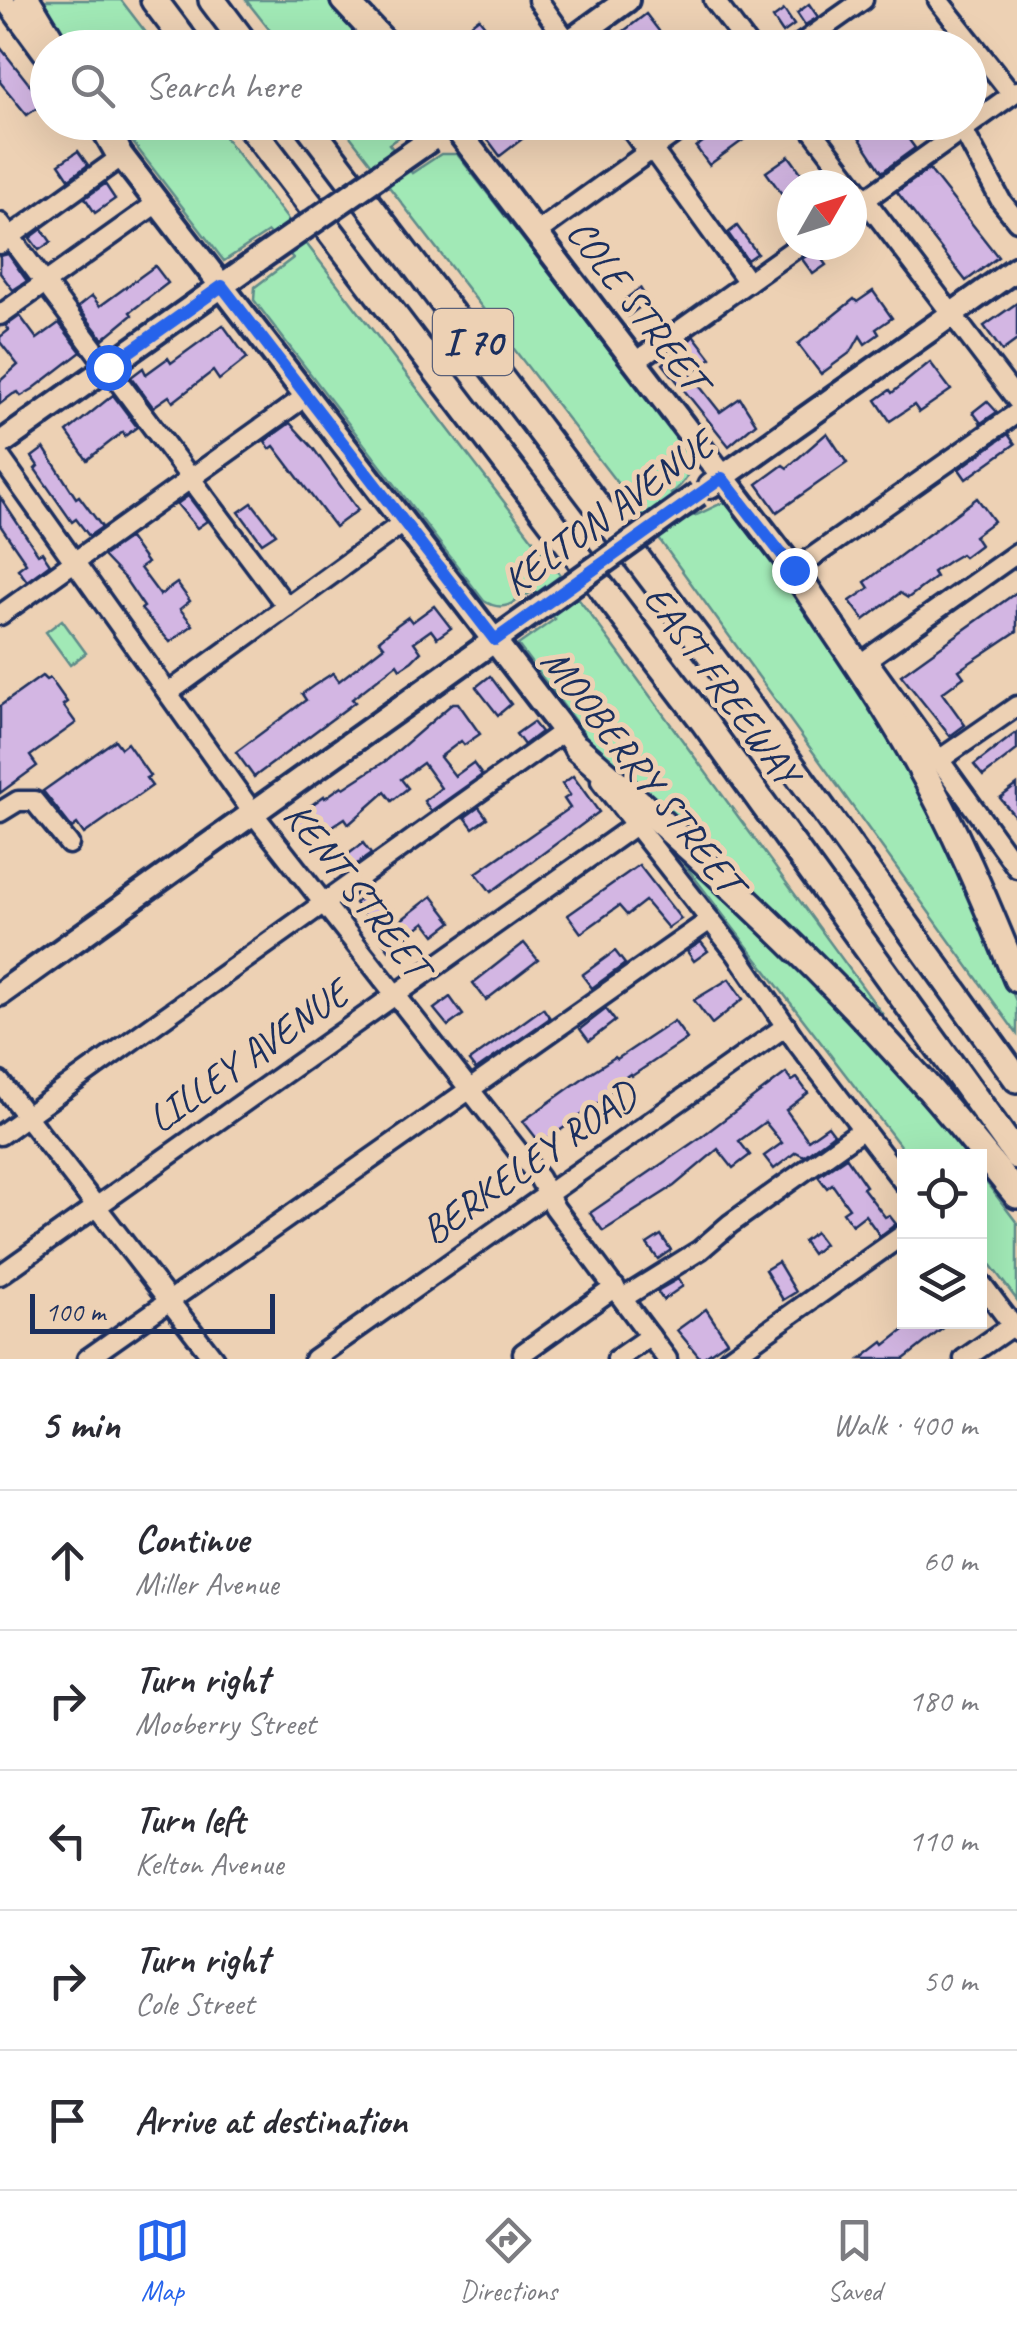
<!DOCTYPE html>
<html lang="en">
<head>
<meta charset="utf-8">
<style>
	body { margin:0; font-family:Caveat,sans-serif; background:#f2f2f3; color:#2b2b33 }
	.controls { position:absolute; right:30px; bottom:30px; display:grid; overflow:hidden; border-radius:0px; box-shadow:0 10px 40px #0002 }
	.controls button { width:90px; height:90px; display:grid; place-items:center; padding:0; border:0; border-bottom:2px solid #e1e1e2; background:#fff; color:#2b2b33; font:50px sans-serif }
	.compass { position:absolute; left:777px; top:170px; width:90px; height:90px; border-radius:50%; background:#fff; box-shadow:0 10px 40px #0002; rotate:51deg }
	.scale { position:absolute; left:30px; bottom:25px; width:245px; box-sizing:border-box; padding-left:10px; border:5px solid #1b2f5e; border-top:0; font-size:28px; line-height:35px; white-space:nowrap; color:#1b2f5e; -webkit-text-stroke:8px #edd1b4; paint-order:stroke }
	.stop { position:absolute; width:30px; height:30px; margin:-22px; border:8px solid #2563eb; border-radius:50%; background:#fff }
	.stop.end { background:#2563eb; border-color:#fff; box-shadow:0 2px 10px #0008 }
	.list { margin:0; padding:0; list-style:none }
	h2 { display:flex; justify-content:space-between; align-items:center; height:130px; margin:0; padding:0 40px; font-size:42px }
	h2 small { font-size:32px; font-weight:400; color:#7c7c81 }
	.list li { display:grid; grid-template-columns:65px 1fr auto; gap:30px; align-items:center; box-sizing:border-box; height:140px; padding:0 40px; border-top:2px solid #e1e1e2 }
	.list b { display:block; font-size:38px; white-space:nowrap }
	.list p { margin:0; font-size:32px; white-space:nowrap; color:#7c7c81 }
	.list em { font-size:32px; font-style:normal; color:#7c7c81 }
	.icon { flex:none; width:55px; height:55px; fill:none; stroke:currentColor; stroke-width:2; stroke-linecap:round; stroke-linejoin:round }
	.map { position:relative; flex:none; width:1017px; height:1359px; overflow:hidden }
	.search { position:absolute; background:#fff; box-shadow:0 10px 40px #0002; left:30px; right:30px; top:30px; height:110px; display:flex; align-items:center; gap:25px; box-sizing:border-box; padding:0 35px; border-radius:55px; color:#7c7c81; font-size:38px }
	.sheet { height:830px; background:#fff }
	nav { display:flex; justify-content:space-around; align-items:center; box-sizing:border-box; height:140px; border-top:2px solid #e1e1e2; background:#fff; font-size:28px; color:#7c7c81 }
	nav a { display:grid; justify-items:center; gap:5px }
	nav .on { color:#2563eb }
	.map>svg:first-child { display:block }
</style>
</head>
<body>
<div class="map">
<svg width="1017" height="1359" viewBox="0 0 1017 1359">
	<rect width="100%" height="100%" fill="#edd1b4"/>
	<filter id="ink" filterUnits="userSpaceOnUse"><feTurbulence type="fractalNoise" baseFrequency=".01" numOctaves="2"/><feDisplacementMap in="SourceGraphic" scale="20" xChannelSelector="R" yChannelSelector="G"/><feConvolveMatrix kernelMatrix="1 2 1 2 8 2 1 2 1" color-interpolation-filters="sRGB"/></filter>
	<g filter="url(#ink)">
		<g fill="#a1e9b6" stroke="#5e8c8a" stroke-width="2.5">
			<path d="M40,0H121L157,47H68Z"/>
			<path d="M246,0H337L378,47H283Z"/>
			<path d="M118,123H214L596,622L883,1015L877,1019L763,902L589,740L518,645L555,619L534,591C514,601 505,614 484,601L254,300L255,287L293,258L268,232L224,261Z"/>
			<path d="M340,123H419L389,144L412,173L441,154H457L690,455C690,475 686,482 671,494L685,517C700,517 711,506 726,502L837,646L928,802L1017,1003V1034L641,514Z"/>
			<path d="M62,620L86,653L70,665L46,632Z"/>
			<path d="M674,851C777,949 881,1043 967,1156H908Z"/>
			<path d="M980,1174L1017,1223V1300L980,1251Z"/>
		</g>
		<g fill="#d3b6e3" stroke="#1b2f5e" stroke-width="2.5">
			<path d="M809,4L818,17L805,25L797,13Z"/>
			<path d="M784,10L794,25L783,33L773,18Z"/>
			<path d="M646,14L672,48H603L620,34Z"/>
			<path d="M479,18L502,48H440Z"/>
			<path d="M0,47L44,103L27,115L0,82Z"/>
			<path d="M488,122H544L500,156L480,129Z"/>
			<path d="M730,122H768L709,165L696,147Z"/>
			<path d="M849,122H896L915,148L882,172Z"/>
			<path d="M78,151L88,165L69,179L59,164Z"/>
			<path d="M789,156L810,185H792V208L766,172Z"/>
			<path d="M929,169L998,257L966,281L897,192Z"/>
			<path d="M105,184L115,199L95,213L85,198Z"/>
			<path d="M737,226L757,253L747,260L728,233Z"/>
			<path d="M42,229L51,242L39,250L30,238Z"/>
			<path d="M815,250L826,265L813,274L802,259Z"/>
			<path d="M8,254L27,281L13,290L0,273V256Z"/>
			<path d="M155,266L168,283L130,312L132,315L103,339L78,307L92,296L100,306Z"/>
			<path d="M640,288L648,301L628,316L619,304Z"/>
			<path d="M873,291L892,318L876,329L879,334L865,344L860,336L851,352L821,374L798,344L854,299L857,302Z"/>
			<path d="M1017,303V340L1002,351L984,326Z"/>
			<path d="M20,316L37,339L59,323L81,352L33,389L21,396L18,392L13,394L0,404V381L18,365L0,342V337L9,330L6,326Z"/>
			<path d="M223,325L247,358L219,380L213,371L173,402L169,396L153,407L131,377L143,368L146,374L168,358L171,363Z"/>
			<path d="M694,336L711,358L690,374L720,412L740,398L756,423L729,446L663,364Z"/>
			<path d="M930,362L951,390L919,412L914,405L890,421L876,400L890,390L892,393Z"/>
			<path d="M113,395L137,427L125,436L123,432L87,460L67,432Z"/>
			<path d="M987,401L997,412L981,423L973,412Z"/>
			<path d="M290,423L313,448L358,510L335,527L274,446L270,449L265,441Z"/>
			<path d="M827,433L847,463L777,512L757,484L783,465L787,468Z"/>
			<path d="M1008,434L1015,444L966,479L959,469Z"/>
			<path d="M44,448L76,498L79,496L102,527L89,536L76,519L72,522L35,469L38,466L32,457Z"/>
			<path d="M188,496L207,521L197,528L177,504Z"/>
			<path d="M0,497L38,554L42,552L50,564L27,581L18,569L26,563L0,525Z"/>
			<path d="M977,498L994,521L974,536L980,545L964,557L961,554L949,561L933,572L936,577L908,598L900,593L864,620L850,601L869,588L865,582Z"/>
			<path d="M252,503L276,534L262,543L239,512Z"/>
			<path d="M129,538L147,563L140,568L160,595L177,583L190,601L180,609L193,625L170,642L141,609L144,607L125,579L103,556Z"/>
			<path d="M1017,592V631L959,670L964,677L942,693L965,725L950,736L901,675Z"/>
			<path d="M434,606L451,628L437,638L431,630L414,642L421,652L412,661L400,669L397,664L352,699L355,702L254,777L236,752L306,700L302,694L313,686L333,673L339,681L384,646L379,640L397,625L408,617L412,622Z"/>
			<path d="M42,676L46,680L50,678L67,702L63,705L76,723L30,756L37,766L0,793V706Z"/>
			<path d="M490,676L511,704L498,715L476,687Z"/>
			<path d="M453,703H458L480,734L464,745L461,741L440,757L455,776L473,763L482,775L431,811L424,801L441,788L423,763L401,779L408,788L392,801L385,792L349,824L345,818L307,843L291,820L324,796L325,798L342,786L344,788L387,760Z"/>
			<path d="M533,722L541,732L524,745L516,734Z"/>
			<path d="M1017,732V750L983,776L974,765Z"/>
			<path d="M115,740L121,748L127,743L150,776L146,778L152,786L84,834L77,824L72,828L43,791Z"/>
			<path d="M573,776L599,812L491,892L476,873L570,808L564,799L570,795L562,784Z"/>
			<path d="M1017,785V819L1000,798Z"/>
			<path d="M479,807L487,818L473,828L465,817Z"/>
			<path d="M363,843L371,854L354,866L346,856Z"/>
			<path d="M639,865L681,919L668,928L645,901L627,915L619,906L581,933L568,915Z"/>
			<path d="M368,893L383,913L386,911L396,924L432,896L452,922L435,935L425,922L389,950L355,903Z"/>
			<path d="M701,942L708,951L694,961L687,951Z"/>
			<path d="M524,943L538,960L486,1000L473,983Z"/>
			<path d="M615,951L625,964L592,988L582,975Z"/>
			<path d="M729,979L743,999L712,1024L694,1000Z"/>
			<path d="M450,997L463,1015L448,1026L434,1009Z"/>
			<path d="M543,1008L550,1018L476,1070L469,1061Z"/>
			<path d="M606,1009L615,1021L589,1041L580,1029Z"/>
			<path d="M674,1021L687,1039L632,1076L630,1074L608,1090L611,1094L541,1144L523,1121L593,1071L615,1057L617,1059Z"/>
			<path d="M786,1073L792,1081L797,1078L808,1093L786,1110L808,1140L828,1126L834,1134L804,1156L796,1152L774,1169L764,1156L782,1143L765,1122L739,1141L750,1155L733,1168L718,1149L674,1186L603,1231L590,1213L701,1137Z"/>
			<path d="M846,1157L866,1186L863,1188L885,1217L889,1215L896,1224L880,1236L865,1215L852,1225L843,1212L849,1208L832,1184L827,1188L818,1176Z"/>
			<path d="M815,1232L824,1244L812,1254L803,1241Z"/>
			<path d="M661,1235L671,1250L658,1259L647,1244Z"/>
			<path d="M778,1262L796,1292L783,1300L765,1270Z"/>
			<path d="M678,1279L683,1286L663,1300L657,1291Z"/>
			<path d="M706,1309L727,1341L701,1359L677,1330Z"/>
			<path d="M914,1322H951L904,1359H861L883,1342L885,1345Z"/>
		</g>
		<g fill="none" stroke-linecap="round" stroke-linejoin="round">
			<g stroke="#1b2f5e" stroke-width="25">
				<g id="minor">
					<path d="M4,0L48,60"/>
					<path d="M538,0L572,48"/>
					<path d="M714,0L750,48"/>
					<path d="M938,0L1012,94"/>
					<path d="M795,48L863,0"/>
					<path d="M626,122L648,153"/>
					<path d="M806,122L1017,400"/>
					<path d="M963,130L1001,201L1017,221"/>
					<path d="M652,149L748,282"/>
					<path d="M852,209L1017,91"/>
					<path d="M0,223L287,607"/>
					<path d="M536,233L690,122"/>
					<path d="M0,244L121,157"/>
					<path d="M0,315L157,203"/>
					<path d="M635,362L800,245"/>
					<path d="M0,457L253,813L539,1178L555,1208L667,1359"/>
					<path d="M801,579L794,570L1017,413"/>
					<path d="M0,615L306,396"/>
					<path d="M867,659L1017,553"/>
					<path d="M871,665L1017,868"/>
					<path d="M168,693L404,522"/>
					<path d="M939,760L1017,706"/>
					<path d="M601,781L736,953L798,1044L904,1183"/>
					<path d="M0,812L18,801H34L69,844"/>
					<path d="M0,1082L214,1359"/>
					<path d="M0,1135L564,731"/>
					<path d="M0,1275L635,825"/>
					<path d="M980,1282L1017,1331"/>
					<path d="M623,1298L700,1250L730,1224L863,1129"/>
					<path d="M523,1353L615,1287"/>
					<path d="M87,1359L710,920"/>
					<path d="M314,1359L786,1026"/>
					<path d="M617,1359L650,1336"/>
					<path d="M728,1359L904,1234"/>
					<path d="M964,1359L1013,1325"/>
				</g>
			</g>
			<g stroke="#1b2f5e" stroke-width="30">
				<g id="major">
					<path d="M561,48L627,0"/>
					<path d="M451,122L794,570"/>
					<path d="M117,150L577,748"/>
					<path d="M0,444L258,260"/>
					<path d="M710,486L1017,268"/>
					<path d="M0,994L534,612"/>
				</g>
			</g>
			<g stroke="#1b2f5e" stroke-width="32">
				<g id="highway">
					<path d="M27,0L56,48"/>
					<path d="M154,0L190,48"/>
					<path d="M212,0L248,48"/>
					<path d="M344,0L389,48"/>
					<path d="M101,122L117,150"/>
					<path d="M247,122L704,722L1017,1156"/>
					<path d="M306,122L743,698L1017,1079"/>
					<path d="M794,570C834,631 878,692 914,756C955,828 986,903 1017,979"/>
					<path d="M577,748C694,850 811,956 914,1072C950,1111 983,1154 1017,1195"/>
				</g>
			</g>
			<use href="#minor" stroke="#edd1b4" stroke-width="18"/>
			<use href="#major" stroke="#edd1b4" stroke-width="22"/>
			<use href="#highway" stroke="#edd1b4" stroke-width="25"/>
			<g stroke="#1b2f5e" stroke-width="30" stroke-linecap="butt">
				<g id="major-bridge">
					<path d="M258,260L430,140"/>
					<path d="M534,612L698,494"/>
				</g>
			</g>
			<use href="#major-bridge" stroke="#edd1b4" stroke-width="22"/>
		</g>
	</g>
	<g fill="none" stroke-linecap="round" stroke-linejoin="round" filter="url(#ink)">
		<path stroke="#2563eb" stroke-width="12" d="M108,367L222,286L495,640L722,478L794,570"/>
	</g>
	<g text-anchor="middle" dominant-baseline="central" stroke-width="10" stroke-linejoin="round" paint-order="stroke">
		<rect fill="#edd1b4" stroke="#5a6078" stroke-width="2.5" x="433" y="309" width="80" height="66" rx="8"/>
		<g font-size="38" font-weight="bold" fill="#1b2f5e">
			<text x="473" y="342">I 70</text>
		</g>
		<g font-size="40" fill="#1b2f5e" stroke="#edd1b4">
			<text transform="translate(637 305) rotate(53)">COLE STREET</text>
			<text transform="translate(608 513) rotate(-36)">KELTON AVENUE</text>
			<text transform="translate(722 685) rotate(54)">EAST FREEWAY</text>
			<text transform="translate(642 771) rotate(52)">MOOBERRY STREET</text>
			<text transform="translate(357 890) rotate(52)">KENT STREET</text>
			<text transform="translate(248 1056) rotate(-35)">LILLEY AVENUE</text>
			<text transform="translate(529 1163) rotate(-35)">BERKELEY ROAD</text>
		</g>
	</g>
</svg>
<div class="controls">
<button><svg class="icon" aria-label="locate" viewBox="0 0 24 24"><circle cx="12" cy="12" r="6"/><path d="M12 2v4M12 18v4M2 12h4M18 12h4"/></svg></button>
<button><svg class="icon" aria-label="layers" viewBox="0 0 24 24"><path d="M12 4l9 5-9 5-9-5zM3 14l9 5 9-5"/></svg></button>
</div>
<svg class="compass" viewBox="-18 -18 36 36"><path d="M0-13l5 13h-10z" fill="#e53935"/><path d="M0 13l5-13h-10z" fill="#7c7c81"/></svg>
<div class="scale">100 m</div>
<div class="stop" style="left:108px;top:367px"></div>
<div class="stop end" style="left:794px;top:570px"></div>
<div class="search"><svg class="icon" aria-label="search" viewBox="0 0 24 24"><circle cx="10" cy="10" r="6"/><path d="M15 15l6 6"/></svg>Search here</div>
</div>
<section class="sheet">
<h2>5 min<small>Walk · 400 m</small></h2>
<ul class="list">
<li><svg class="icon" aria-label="ahead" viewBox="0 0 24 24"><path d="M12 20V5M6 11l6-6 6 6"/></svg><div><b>Continue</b><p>Miller Avenue</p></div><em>60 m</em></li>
<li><svg class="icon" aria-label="right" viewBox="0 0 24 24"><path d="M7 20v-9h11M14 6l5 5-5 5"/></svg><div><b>Turn right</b><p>Mooberry Street</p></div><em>180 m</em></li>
<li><svg class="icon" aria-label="left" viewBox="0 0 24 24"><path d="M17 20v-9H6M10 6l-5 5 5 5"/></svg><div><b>Turn left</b><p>Kelton Avenue</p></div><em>110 m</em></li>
<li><svg class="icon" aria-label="right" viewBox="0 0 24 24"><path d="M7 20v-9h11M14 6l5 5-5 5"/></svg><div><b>Turn right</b><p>Cole Street</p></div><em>50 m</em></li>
<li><svg class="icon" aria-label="arrive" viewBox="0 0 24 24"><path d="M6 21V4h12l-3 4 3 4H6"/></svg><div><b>Arrive at destination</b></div></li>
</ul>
</section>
<nav>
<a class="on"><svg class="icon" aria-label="map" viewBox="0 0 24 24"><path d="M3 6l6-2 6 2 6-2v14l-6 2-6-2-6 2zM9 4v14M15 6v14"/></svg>Map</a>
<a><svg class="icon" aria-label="directions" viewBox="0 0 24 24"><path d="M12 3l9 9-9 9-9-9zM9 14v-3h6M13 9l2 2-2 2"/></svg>Directions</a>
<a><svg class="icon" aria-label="saved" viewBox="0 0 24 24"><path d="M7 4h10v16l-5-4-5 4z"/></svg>Saved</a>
</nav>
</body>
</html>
